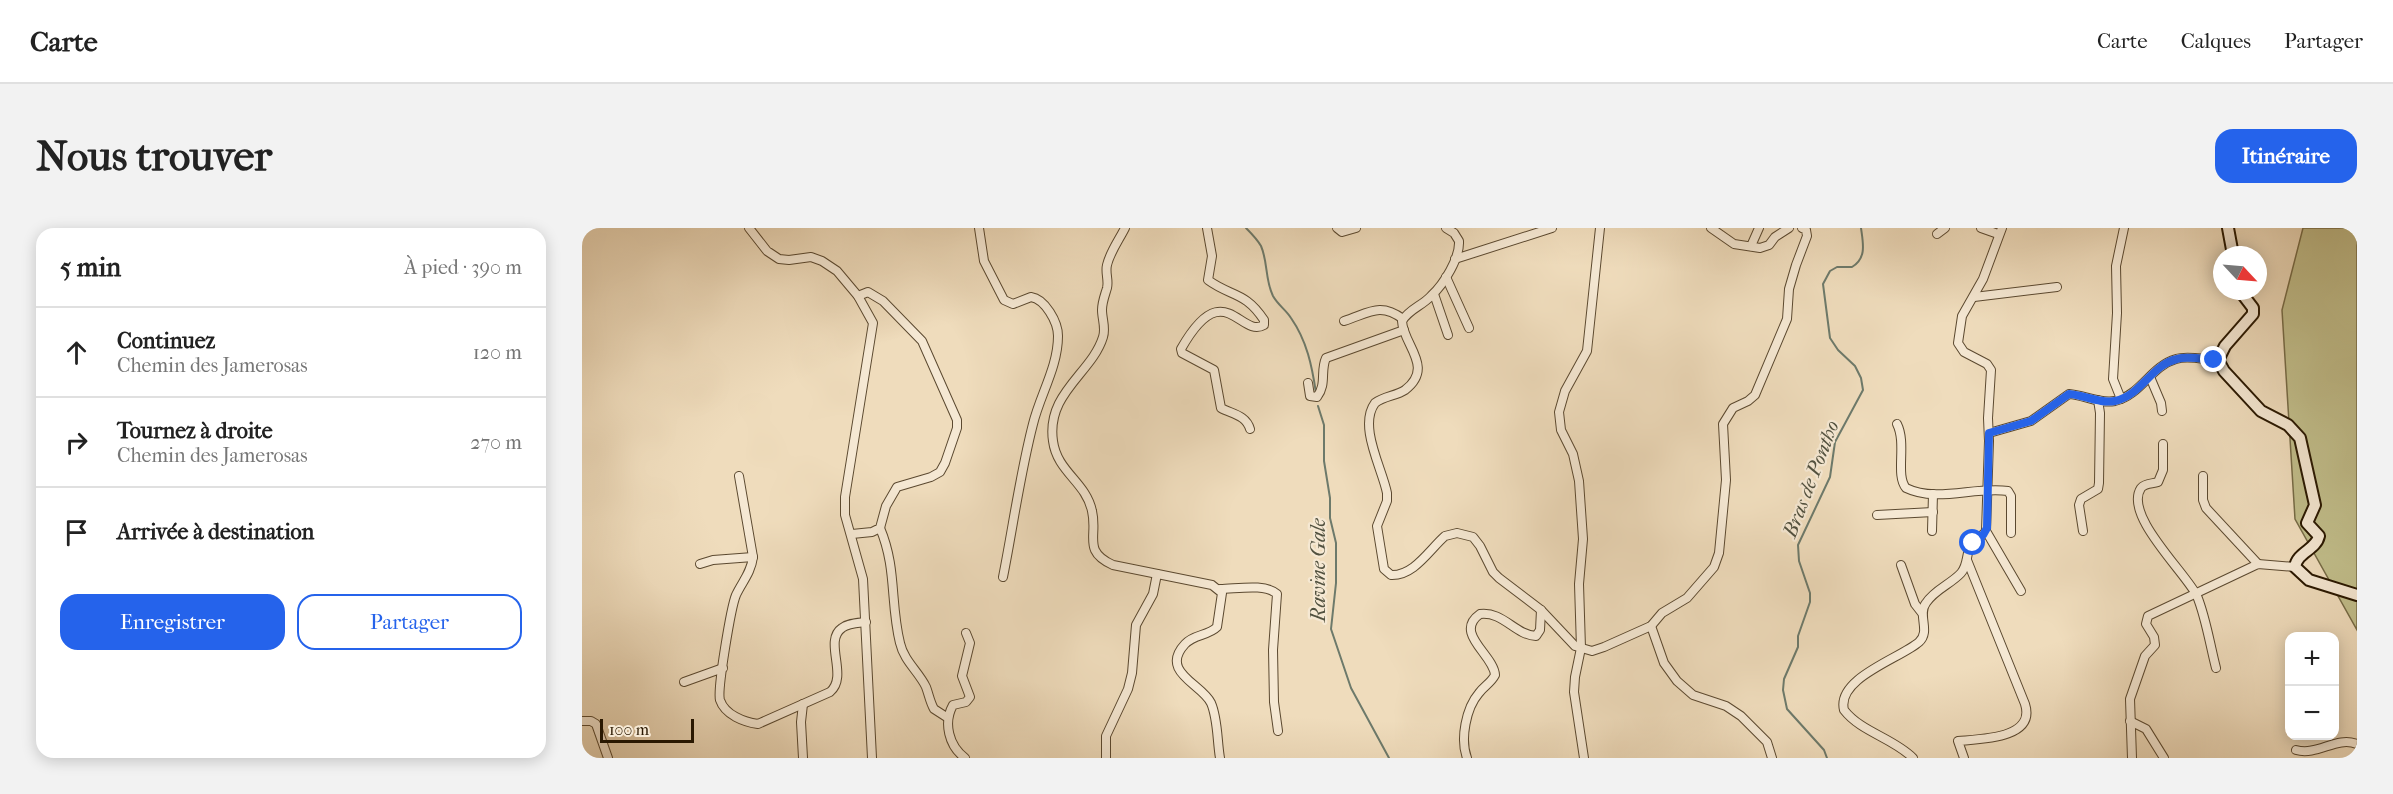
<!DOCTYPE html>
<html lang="fr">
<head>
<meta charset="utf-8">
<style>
	body { margin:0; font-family:"IM FELL French Canon",serif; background:#f2f2f2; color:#222 }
	.controls { position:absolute; right:18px; bottom:18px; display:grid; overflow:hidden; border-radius:12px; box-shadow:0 3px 15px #0003 }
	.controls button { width:54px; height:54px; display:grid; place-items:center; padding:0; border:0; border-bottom:2px solid #e0e0e0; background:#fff; color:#222; font:30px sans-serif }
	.compass { position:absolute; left:1631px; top:18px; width:54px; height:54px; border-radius:50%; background:#fff; box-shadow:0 3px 15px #0003; rotate:116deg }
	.scale { position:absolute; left:18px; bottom:15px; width:94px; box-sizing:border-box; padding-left:6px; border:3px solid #2a1801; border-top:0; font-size:16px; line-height:21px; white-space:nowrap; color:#2a1801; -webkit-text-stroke:4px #f5e8d3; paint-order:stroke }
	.stop { position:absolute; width:18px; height:18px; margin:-14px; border:4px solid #2563eb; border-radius:50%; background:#fff }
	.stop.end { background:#2563eb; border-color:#fff; box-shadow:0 2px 6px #0008 }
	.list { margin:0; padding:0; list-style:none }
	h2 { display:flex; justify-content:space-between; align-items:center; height:78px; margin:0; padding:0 24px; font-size:26px }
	h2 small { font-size:20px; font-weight:400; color:#767676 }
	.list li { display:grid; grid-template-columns:39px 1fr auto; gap:18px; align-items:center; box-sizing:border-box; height:90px; padding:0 24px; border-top:2px solid #e0e0e0 }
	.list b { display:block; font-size:22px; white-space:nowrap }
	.list p { margin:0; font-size:20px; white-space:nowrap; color:#767676 }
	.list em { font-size:20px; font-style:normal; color:#767676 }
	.actions { display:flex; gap:12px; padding:18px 24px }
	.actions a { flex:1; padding:14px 0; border:2px solid #2563eb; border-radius:18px; text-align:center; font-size:21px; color:#2563eb }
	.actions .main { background:#2563eb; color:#fff }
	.icon { flex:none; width:33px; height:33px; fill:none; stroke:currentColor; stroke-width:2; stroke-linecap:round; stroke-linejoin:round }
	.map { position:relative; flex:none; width:1775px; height:530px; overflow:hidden; border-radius:18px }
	header { display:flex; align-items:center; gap:36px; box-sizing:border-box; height:84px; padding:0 30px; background:#fff; border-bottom:2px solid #e0e0e0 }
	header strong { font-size:28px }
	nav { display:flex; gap:33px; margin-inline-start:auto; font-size:21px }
	.intro { display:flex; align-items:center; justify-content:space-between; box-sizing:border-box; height:144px; padding:0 36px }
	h1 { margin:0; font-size:42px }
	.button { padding:15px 27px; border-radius:18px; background:#2563eb; color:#fff; font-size:21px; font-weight:700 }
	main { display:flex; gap:36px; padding:0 36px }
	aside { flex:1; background:#fff; border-radius:18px; box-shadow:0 3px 15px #0003 }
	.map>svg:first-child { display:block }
</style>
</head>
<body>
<header>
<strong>Carte</strong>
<nav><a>Carte</a><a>Calques</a><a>Partager</a></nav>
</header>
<div class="intro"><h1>Nous trouver</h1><a class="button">Itinéraire</a></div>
<main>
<aside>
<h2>5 min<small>À pied · 390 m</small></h2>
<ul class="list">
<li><svg class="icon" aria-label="ahead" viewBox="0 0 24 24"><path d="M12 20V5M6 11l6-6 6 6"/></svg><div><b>Continuez</b><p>Chemin des Jamerosas</p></div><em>120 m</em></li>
<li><svg class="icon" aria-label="right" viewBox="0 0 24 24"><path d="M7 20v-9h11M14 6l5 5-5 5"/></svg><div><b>Tournez à droite</b><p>Chemin des Jamerosas</p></div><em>270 m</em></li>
<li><svg class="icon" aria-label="arrive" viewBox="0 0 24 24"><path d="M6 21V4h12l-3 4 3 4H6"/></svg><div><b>Arrivée à destination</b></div></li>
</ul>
<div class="actions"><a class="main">Enregistrer</a><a>Partager</a></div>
</aside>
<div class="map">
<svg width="1775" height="530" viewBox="0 0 1775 530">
	<rect width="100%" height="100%" fill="#efdcbc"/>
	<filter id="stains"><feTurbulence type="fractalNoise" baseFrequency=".00333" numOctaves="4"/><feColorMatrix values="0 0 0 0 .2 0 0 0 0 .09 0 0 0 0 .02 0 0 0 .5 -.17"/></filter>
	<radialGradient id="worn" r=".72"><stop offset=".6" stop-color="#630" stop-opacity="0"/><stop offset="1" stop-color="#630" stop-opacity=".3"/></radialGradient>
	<path fill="#c1be8b" stroke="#766b46" stroke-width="1.5" d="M1721,0H1775V402L1713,291L1700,82Z"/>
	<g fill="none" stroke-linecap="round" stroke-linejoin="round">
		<g stroke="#6d7a6b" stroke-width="2">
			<path d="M664,0C670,6 675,11 679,18C686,34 683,52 691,68C696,77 704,82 709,90C725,113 730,138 734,165"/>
			<path d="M736,178L742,197V233L748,270V290L754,315V355L749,401L769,460L807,530"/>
			<path d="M1245,530L1242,522L1205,481L1201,462L1202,451L1216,419V408L1228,374V365L1217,333L1216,317L1248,249L1253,214L1281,162L1279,150L1273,138L1256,122L1248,110L1241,56L1248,43L1255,39H1270C1285,30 1281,15 1279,0"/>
		</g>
		<g stroke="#5b4930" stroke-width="10">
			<g id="minor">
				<path d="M167,0L185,23L197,31L207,32L229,29L240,33L255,43L276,68L291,95L263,269V287L281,351L290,530"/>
				<path d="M397,0L402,33L422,72L431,76L449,69C463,71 476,94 476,108C476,139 458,167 451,196C438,246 431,299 421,349"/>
				<path d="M543,0C537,12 528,24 525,37C523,45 527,52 525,60C523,67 520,74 520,82C520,91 524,100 521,109C510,145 464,165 471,213C475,244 504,254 510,283C516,308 500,323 531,337L630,357L640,365L635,399C626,408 612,406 603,416C577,444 620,456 629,475C636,491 635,513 638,530"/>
				<path d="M625,0L630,28L626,52C649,69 663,63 682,92V97C658,111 642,45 599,121L600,125L632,142L639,180C650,186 664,187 668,201"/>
				<path d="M755,0L760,4L774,0"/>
				<path d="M864,0L872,5L877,13C878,30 862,56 849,68C840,78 827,81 820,93C821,117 853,139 823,162C814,168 802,168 793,175C776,198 800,240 805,265V273L795,298L802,341L809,347C832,348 847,322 863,308L875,305L891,309L898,318L911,344L917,350L959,382L993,418L1010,423L1022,419L1069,398L1080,385L1105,370L1132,339L1137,325L1144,252L1141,196L1151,180L1166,173L1173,167L1205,91L1207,61L1214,37L1225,8L1224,2L1220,0"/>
				<path d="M1129,0L1152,16L1178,20L1187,17L1193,9L1207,0"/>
				<path d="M1399,0L1416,6"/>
				<path d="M1355,6L1363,0"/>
				<path d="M1169,18L1177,0"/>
				<path d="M873,31L970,0"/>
				<path d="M864,49L887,100"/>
				<path d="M852,66L866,107"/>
				<path d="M1392,69L1475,59"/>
				<path d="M762,93C787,85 798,74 821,91"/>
				<path d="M1568,149L1579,175L1580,183"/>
				<path d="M726,155L728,168L735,169C745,156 738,143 744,130L822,102"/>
				<path d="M1539,171L1531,151L1535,85L1534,38L1542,0"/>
				<path d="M1315,196C1325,216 1313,247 1324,260C1355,275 1393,258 1426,263L1429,268V305"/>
				<path d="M1407,205L1449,193L1487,166C1502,167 1517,176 1533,173C1559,167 1569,138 1594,131C1606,127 1623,132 1636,132"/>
				<path d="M1581,216V242L1576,254C1570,256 1563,255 1559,260C1541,287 1604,345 1615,368C1624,390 1628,417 1634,440"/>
				<path d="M157,248L171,329C169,345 160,354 154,367C149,379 135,462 138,472C143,487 162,494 176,496L248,464C267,448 241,413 260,400C266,395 276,395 284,394"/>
				<path d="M1621,248V272L1624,280L1676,336"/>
				<path d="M1295,287L1351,284"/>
				<path d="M298,300C315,340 308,375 318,415C322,433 337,444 344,459C347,467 348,474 352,481L366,490"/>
				<path d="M1350,303L1351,266"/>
				<path d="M1404,303L1439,363"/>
				<path d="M1501,303L1497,277L1499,271L1516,261L1517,255L1518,185L1516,172"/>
				<path d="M270,306L290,304L298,300L304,278L315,259L349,249L358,244L363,235L375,200V192L340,113L301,73L286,64L276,68"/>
				<path d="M118,336L131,332L171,329"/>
				<path d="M1319,337L1333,376L1340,385"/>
				<path d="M638,361C654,361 683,355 695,366L691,422L692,474L696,503"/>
				<path d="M1069,398L1082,435L1095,453L1111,467L1144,478L1159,488L1185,514L1190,530"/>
				<path d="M102,454L141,440"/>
				<path d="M221,476L219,494L221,530"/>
				<path d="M0,493H9L14,496L26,530"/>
				<path d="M1548,493L1564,501L1582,530"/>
				<path d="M1714,522C1736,528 1754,508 1775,516"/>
				<path d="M383,530C367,518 361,495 371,477L384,474L388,469L380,448L388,415L384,405"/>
				<path d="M524,530V508L546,461L550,445L554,397L571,366L575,346"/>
				<path d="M885,530C878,511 884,480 897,465C902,458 909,455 913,447C912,427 871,405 898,386C921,383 933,407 954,408L958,402L959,382"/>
				<path d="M1002,530L992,464L993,449L999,420L997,356L1001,311L997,253L991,226L979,202L977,184L983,163L1005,123L1018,0"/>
				<path d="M1331,530C1311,510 1279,504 1262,482C1254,450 1319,430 1337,414C1349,403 1335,387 1344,375C1352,362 1369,356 1379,345C1386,337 1384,327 1388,319C1392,312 1400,309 1404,303L1407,213L1406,190L1409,142L1405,136L1382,124L1376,115L1380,88L1401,51L1420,0"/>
				<path d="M1382,530L1376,513C1398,511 1454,511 1443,476L1385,332"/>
				<path d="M1550,530L1548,471L1563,428L1573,417L1572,409L1564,396L1566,388L1676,336L1713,339"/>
			</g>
		</g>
		<g stroke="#2a1801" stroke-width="14">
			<g id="secondary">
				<path d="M1646,0L1651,27"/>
				<path d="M1658,63L1671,80V86L1643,118L1636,132L1642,143L1679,183L1706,197L1718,210L1733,277L1725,295L1737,308C1734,322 1715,324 1713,339L1727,352L1775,367"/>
			</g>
		</g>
		<use href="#minor" stroke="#f5e8d3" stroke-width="8"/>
		<use href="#secondary" stroke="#f5e8d3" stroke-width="10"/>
	</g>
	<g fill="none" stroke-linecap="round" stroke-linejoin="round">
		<path stroke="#2563eb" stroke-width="8" d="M1391,315L1401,307L1405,300L1407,205L1449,193L1487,166C1502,167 1518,176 1533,173C1560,167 1569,137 1595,131C1605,128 1621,131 1632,132"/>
	</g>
	<g text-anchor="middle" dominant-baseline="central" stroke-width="4.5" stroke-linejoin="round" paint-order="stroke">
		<g font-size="20" font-style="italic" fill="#51513f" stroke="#f5e8d3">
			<text transform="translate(1229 251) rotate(-69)">Bras de Pontho</text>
			<text transform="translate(736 342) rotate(-90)">Ravine Gale</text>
		</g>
	</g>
	<rect width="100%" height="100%" filter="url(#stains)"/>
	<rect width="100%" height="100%" fill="url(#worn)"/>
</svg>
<div class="controls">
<button>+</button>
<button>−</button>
</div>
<svg class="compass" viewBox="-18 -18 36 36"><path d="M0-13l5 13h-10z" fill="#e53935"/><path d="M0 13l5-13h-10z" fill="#767676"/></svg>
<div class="scale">100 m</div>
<div class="stop" style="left:1391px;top:315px"></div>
<div class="stop end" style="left:1632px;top:132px"></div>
</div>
</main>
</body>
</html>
